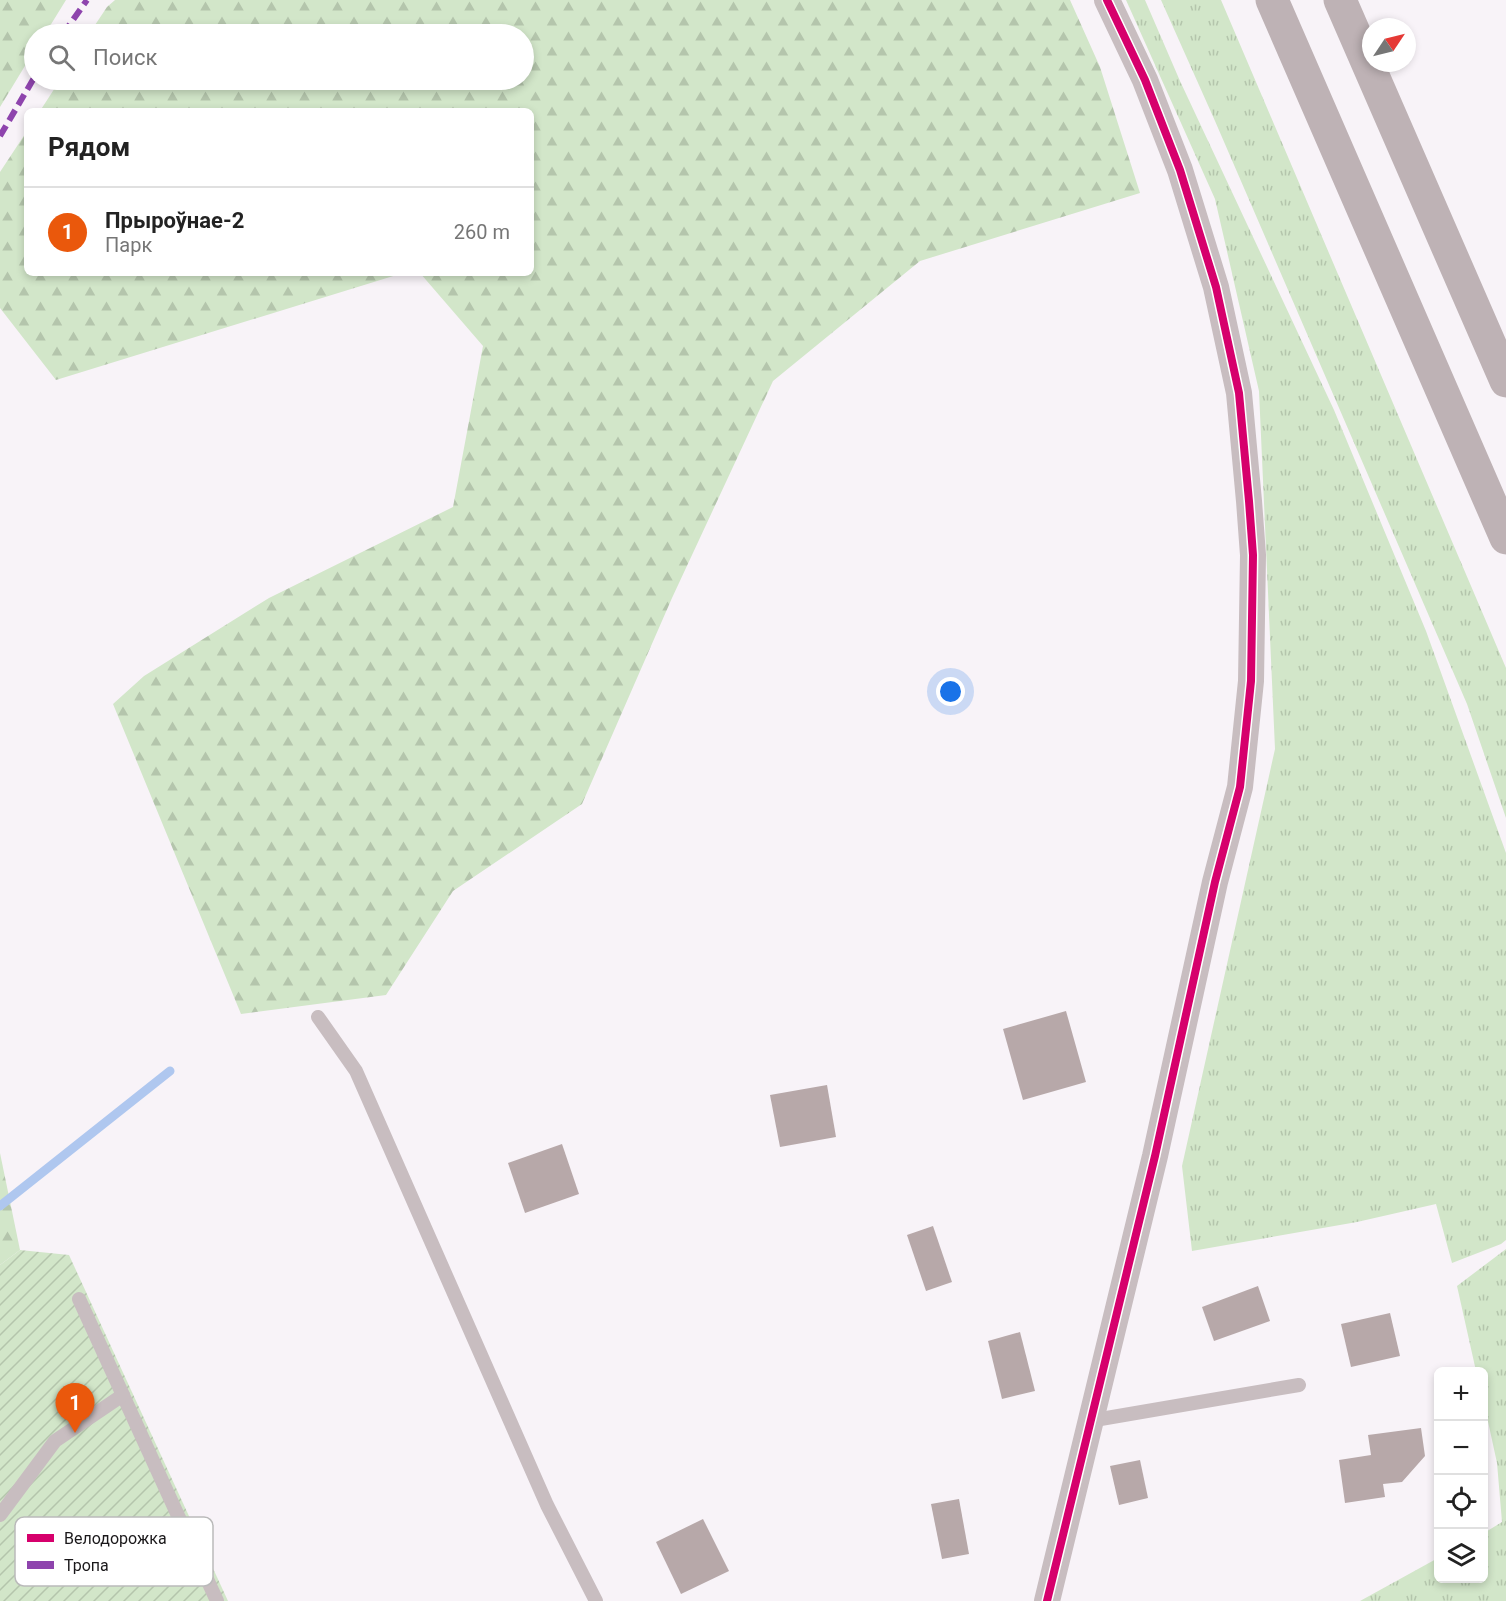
<!DOCTYPE html>
<html lang="ru">
<head>
<meta charset="utf-8">
<style>
	body { margin:0; font-family:Roboto,sans-serif; background:#f2f2f2; color:#222 }
	.controls { position:absolute; right:18px; bottom:18px; display:grid; overflow:hidden; border-radius:9px; box-shadow:0 3px 9px #0003 }
	.controls button { width:54px; height:54px; display:grid; place-items:center; padding:0; border:0; border-bottom:2px solid #e0e0e0; background:#fff; color:#222; font:30px sans-serif }
	.compass { position:absolute; left:1362px; top:18px; width:54px; height:54px; border-radius:50%; background:#fff; box-shadow:0 3px 9px #0003; rotate:55deg }
	.you { position:absolute; left:951px; top:692px; width:21px; height:21px; margin:-15px; border:4px solid #fff; border-radius:50%; background:#1a73e8; box-shadow:0 0 0 9px #1a73e833 }
	.badge { display:grid; place-items:center; width:39px; height:39px; border-radius:50%; background:#ea580c; color:#fff; font-size:20px; font-weight:700 }
	.pin { position:absolute; translate:-50% -50px; filter:drop-shadow(0 2px 3px #0008) }
	.pin::after { content:''; position:absolute; top:32px; width:21px; height:18px; background:inherit; clip-path:polygon(0 0,100% 0,50% 100%) }
	.list { margin:0; padding:0; list-style:none }
	h2 { display:flex; justify-content:space-between; align-items:center; height:78px; margin:0; padding:0 24px; font-size:26px }
	h2 small { font-size:20px; font-weight:400; color:#767676 }
	.list li { display:grid; grid-template-columns:39px 1fr auto; gap:18px; align-items:center; box-sizing:border-box; height:90px; padding:0 24px; border-top:2px solid #e0e0e0 }
	.list b { display:block; font-size:22px; white-space:nowrap }
	.list p { margin:0; font-size:20px; white-space:nowrap; color:#767676 }
	.list em { font-size:20px; font-style:normal; color:#767676 }
	.icon { flex:none; width:33px; height:33px; fill:none; stroke:currentColor; stroke-width:2; stroke-linecap:round; stroke-linejoin:round }
	.map { position:relative; flex:none; width:1506px; height:1601px; overflow:hidden }
	.search { position:absolute; background:#fff; box-shadow:0 3px 9px #0003; left:24px; top:24px; width:510px; height:66px; display:flex; align-items:center; gap:15px; box-sizing:border-box; padding:0 21px; border-radius:33px; color:#767676; font-size:22px }
	.panel { position:absolute; background:#fff; box-shadow:0 3px 9px #0003; left:24px; top:108px; width:510px; height:168px; border-radius:9px }
	.map>svg:first-child { display:block }
</style>
</head>
<body>
<div class="map">
<svg width="1506" height="1601" viewBox="0 0 1506 1601">
	<defs>
		<pattern id="grass-tufts" width="24" height="20" patternUnits="userSpaceOnUse" patternTransform="scale(1.5)"><rect width="24" height="20" fill="#d2e6c9"/><path d="M3 7l-1-3M5 7V3M7 7l1-3M15 17l-1-3M17 17v-4M19 17l1-3" fill="none" stroke="#b4c5ac"/></pattern>
		<pattern id="forest-firs" width="22" height="20" patternUnits="userSpaceOnUse" patternTransform="scale(1.5)"><rect width="22" height="20" fill="#d2e6c9"/><path d="M5 1l3.5 6h-7zM16 11l3.5 6h-7z" fill="#b4c5ac"/></pattern>
		<pattern id="garden-furrows" width="10" height="10" patternUnits="userSpaceOnUse" patternTransform="scale(1.5)"><rect width="10" height="10" fill="#d2e6c9"/><path d="M-1 1l2-2M0 10L10 0M9 11l2-2" fill="none" stroke="#b4c5ac"/></pattern>
	</defs>
	<rect width="100%" height="100%" fill="#f8f3f8"/>
	<g fill="url(#grass-tufts)">
		<path d="M1126,0H1145L1180,81L1334,410L1426,631L1506,853V1240L1501,1244L1452,1263L1436,1204L1357,1222L1192,1251L1182,1166L1275,749L1259,391L1215,199Z"/>
		<path d="M1161,0H1221L1506,668V818L1467,704L1215,121Z"/>
		<path d="M1506,1249V1601H1360L1438,1558V1578H1484V1533L1502,1522L1497,1463L1484,1403V1372L1476,1371L1457,1286Z"/>
	</g>
	<g fill="url(#forest-firs)">
		<path d="M0,0H66L45,34H34V51L0,107Z"/>
		<path d="M115,0H1070L1100,67L1140,193L920,261L773,381L672,598L582,804L453,891L386,995L241,1014L113,704L144,676L269,598L453,507L483,346L420,273H531V111H40L60,80H524V34H89L107,7Z"/>
		<path d="M27,131V273H403L56,380L0,308V172Z"/>
		<path d="M0,1153L20,1250L0,1265Z"/>
	</g>
	<path fill="url(#garden-furrows)" d="M20,1250L69,1255L228,1601H0V1265Z"/>
	<g fill="none" stroke-linecap="round" stroke-linejoin="round">
		<path stroke="#afc7ef" stroke-width="9" d="M0,1206L170,1071"/>
	</g>
	<g fill="#b7a8a9">
		<path d="M1066,1011L1086,1082L1023,1100L1003,1029Z"/>
		<path d="M827,1085L836,1137L780,1147L770,1095Z"/>
		<path d="M562,1144L579,1194L525,1213L508,1163Z"/>
		<path d="M933,1226L952,1282L926,1291L907,1235Z"/>
		<path d="M1258,1286L1270,1321L1214,1341L1202,1307Z"/>
		<path d="M1390,1313L1400,1356L1351,1367L1341,1324Z"/>
		<path d="M1020,1332L1035,1391L1002,1399L988,1341Z"/>
		<path d="M1421,1428L1425,1456L1402,1482L1383,1484L1385,1497L1345,1503L1339,1460L1371,1455L1368,1435Z"/>
		<path d="M1140,1460L1148,1498L1119,1505L1110,1466Z"/>
		<path d="M959,1499L969,1554L942,1559L931,1504Z"/>
		<path d="M703,1519L729,1571L681,1594L656,1542Z"/>
	</g>
	<g fill="none" stroke-linecap="round" stroke-linejoin="round">
		<g stroke="#c8bdc0" stroke-width="14">
			<path d="M318,1017L356,1071L547,1505L596,1601"/>
			<path d="M79,1299L217,1601"/>
			<path d="M1089,1421L1299,1385"/>
			<path d="M0,1515L55,1441L123,1395"/>
		</g>
		<path stroke="#c8bdc0" stroke-width="26" d="M1047,1601L1155,1156L1215,882L1240,787L1251,681L1253,555L1249,501L1239,393L1216,287L1180,170L1145,80L1107,0"/>
		<g stroke="#beb2b5" stroke-width="33">
			<path d="M1272,0L1506,538"/>
			<path d="M1340,0L1506,381"/>
		</g>
		<g stroke="#8e44ad" stroke-width="6" stroke-dasharray="12 6" stroke-linecap="butt">
			<path d="M63,34L87,0"/>
			<path d="M0,136L34,78"/>
		</g>
		<g stroke="#fff" stroke-width="11">
			<path id="cycleway" d="M1047,1601L1155,1156L1215,882L1240,787L1251,681L1253,555L1249,501L1239,393L1216,287L1180,170L1145,80L1107,0"/>
		</g>
		<use href="#cycleway" stroke="#d6006c" stroke-width="8"/>
	</g>
	<rect x="15" y="1517" width="198" height="69" rx="9" fill="#fff" stroke="#bababa" stroke-width="1.5"/>
	<rect x="27" y="1534" width="27" height="8" fill="#d6006c"/>
	<rect x="27" y="1561" width="27" height="8" fill="#8e44ad"/>
	<g font-size="16" fill="#1a181a">
		<text x="64" y="1544">Велодорожка</text>
		<text x="64" y="1571">Тропа</text>
	</g>
</svg>
<div class="controls">
<button>+</button>
<button>−</button>
<button><svg class="icon" aria-label="locate" viewBox="0 0 24 24"><circle cx="12" cy="12" r="6"/><path d="M12 2v4M12 18v4M2 12h4M18 12h4"/></svg></button>
<button><svg class="icon" aria-label="layers" viewBox="0 0 24 24"><path d="M12 4l9 5-9 5-9-5zM3 14l9 5 9-5"/></svg></button>
</div>
<svg class="compass" viewBox="-18 -18 36 36"><path d="M0-13l5 13h-10z" fill="#e53935"/><path d="M0 13l5-13h-10z" fill="#767676"/></svg>
<div class="you"></div>
<div class="pin badge" style="left:75px;top:1433px">1</div>
<div class="search"><svg class="icon" aria-label="search" viewBox="0 0 24 24"><circle cx="10" cy="10" r="6"/><path d="M15 15l6 6"/></svg>Поиск</div>
<section class="panel">
<h2>Рядом<small></small></h2>
<ul class="list">
<li><span class="badge">1</span><div><b>Прыроўнае-2</b><p>Парк</p></div><em>260 m</em></li>
</ul>
</section>
</div>
</body>
</html>
